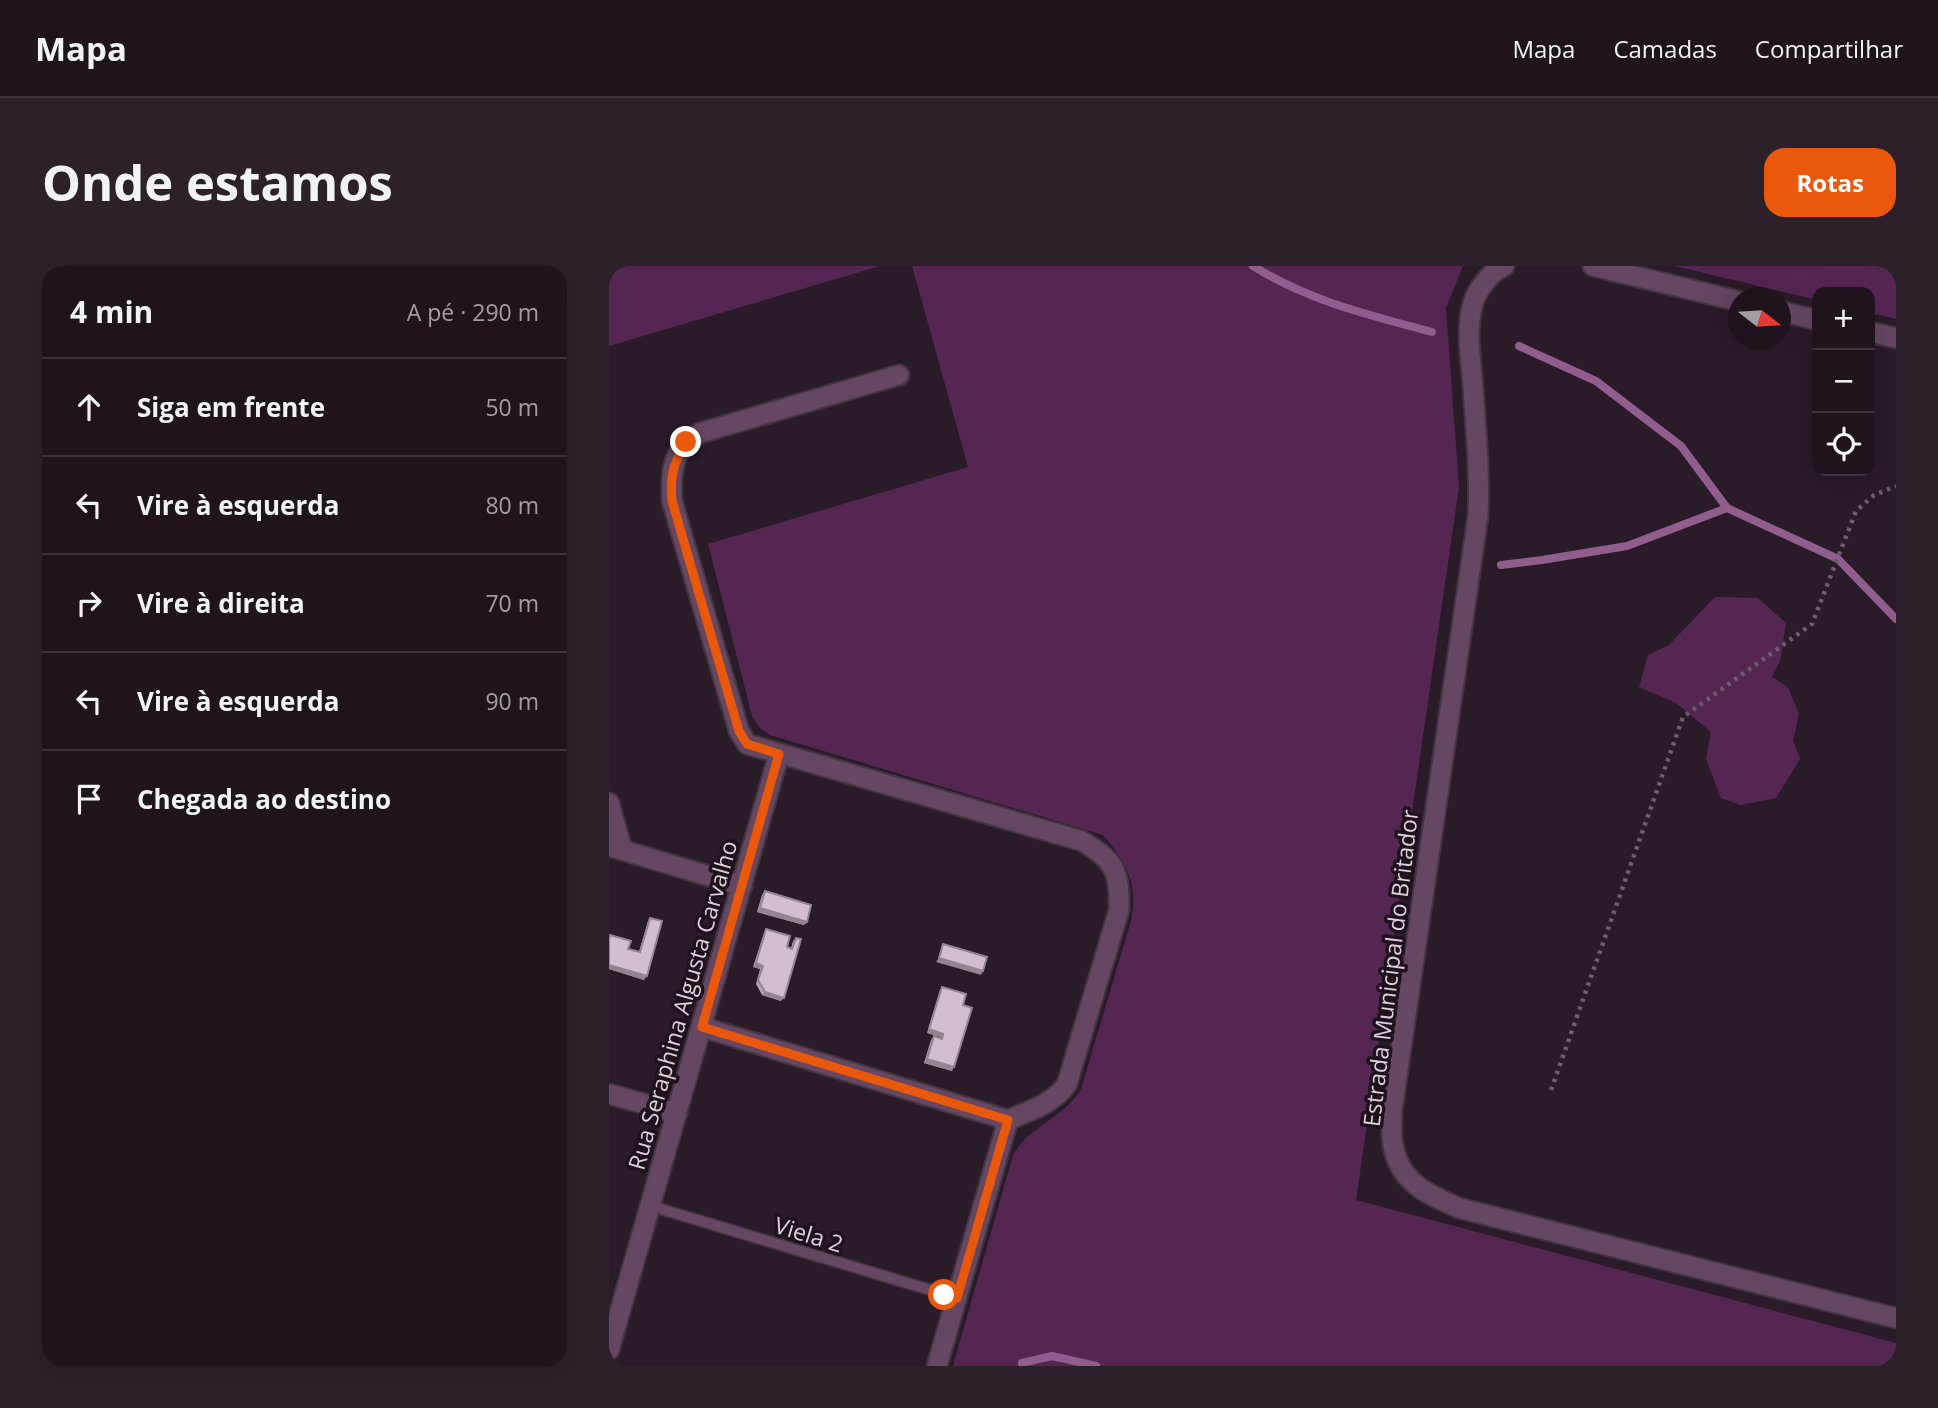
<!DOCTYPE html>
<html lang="pt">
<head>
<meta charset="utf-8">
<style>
	body { margin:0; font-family:"Open Sans",sans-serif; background:#2c212b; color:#f1f3f6 }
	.controls { position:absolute; right:21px; top:21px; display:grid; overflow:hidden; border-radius:14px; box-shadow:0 7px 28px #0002 }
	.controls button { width:63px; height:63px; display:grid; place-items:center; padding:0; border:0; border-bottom:2px solid #3c333c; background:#1f141e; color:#f1f3f6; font:35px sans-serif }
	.compass { position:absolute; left:1119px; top:21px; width:63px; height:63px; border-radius:50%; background:#1f141e; box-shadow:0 7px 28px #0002; rotate:107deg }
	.stop { position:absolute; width:21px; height:21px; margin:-16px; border:5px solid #ea580c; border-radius:50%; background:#fff }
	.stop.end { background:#ea580c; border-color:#fff; box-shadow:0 2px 7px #0008 }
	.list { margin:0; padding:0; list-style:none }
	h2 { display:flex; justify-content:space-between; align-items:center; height:91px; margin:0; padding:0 28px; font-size:30px }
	h2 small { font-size:23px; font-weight:400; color:#a19ea4 }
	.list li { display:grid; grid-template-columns:46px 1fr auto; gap:21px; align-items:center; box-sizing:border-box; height:98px; padding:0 28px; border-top:2px solid #3c333c }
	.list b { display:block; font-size:26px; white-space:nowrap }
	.list em { font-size:23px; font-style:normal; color:#a19ea4 }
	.icon { flex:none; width:38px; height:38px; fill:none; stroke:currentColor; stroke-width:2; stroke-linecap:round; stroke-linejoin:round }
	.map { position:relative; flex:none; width:1287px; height:1100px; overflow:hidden; border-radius:21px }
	header { display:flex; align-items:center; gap:42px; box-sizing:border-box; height:98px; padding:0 35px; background:#1f141e; border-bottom:2px solid #3c333c }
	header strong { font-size:33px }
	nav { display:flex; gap:38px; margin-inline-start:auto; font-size:24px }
	.intro { display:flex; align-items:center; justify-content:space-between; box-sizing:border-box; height:168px; padding:0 42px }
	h1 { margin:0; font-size:49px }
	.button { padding:18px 32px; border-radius:21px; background:#ea580c; color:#fff; font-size:24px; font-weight:700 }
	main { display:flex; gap:42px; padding:0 42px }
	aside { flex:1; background:#1f141e; border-radius:21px; box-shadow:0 7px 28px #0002 }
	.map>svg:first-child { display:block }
</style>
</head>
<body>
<header>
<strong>Mapa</strong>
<nav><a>Mapa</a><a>Camadas</a><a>Compartilhar</a></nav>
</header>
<div class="intro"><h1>Onde estamos</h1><a class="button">Rotas</a></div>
<main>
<aside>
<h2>4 min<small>A pé · 290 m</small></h2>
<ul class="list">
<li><svg class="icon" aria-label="ahead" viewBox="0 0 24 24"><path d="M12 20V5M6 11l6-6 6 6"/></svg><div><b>Siga em frente</b></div><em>50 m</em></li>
<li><svg class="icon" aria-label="left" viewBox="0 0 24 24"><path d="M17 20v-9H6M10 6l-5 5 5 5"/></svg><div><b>Vire à esquerda</b></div><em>80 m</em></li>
<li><svg class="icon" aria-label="right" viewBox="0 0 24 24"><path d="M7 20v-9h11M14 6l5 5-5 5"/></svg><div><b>Vire à direita</b></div><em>70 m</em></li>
<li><svg class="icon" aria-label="left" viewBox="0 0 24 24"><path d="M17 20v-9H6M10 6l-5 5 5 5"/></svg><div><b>Vire à esquerda</b></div><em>90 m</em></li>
<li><svg class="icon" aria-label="arrive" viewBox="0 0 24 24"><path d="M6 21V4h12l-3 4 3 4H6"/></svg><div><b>Chegada ao destino</b></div></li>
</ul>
</aside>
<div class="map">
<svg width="1287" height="1100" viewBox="0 0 1287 1100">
	<rect width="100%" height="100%" fill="#291b28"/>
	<g fill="#562652">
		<path d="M0,0H271L0,80Z"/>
		<path d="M303,0H854L837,42L850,221L747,934L1287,1077V1100H344L404,889C419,861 456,851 472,823L522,655C529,617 518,597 494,569L161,469L150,461L143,450L99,278L359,201Z"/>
		<path d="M1066,0H1287V53L1261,47V26H1208V34Z"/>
		<path d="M1106,331L1149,332L1177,357L1171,395L1163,411L1179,421L1190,448L1184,475L1191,493L1167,532L1132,539L1112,532L1097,493L1102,466L1067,437L1030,421L1039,389L1060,379Z"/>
	</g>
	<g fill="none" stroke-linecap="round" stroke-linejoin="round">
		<g stroke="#905d8c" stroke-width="8">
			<path d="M644,0C700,35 760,49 823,66"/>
			<path d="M910,80L987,115L1072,180L1118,242L1229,293L1287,353"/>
			<path d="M892,299L933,294L1018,280L1118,242"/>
			<path d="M413,1097L443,1090L487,1100"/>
		</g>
		<g stroke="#423541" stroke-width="13">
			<path id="service" d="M42,940L348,1032"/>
		</g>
		<g stroke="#423541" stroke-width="23">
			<g id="minor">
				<path d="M895,0C881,6 866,26 863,41C857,67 862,95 864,121C867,165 871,207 869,250L783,845C783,856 782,869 784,879C791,917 818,928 850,942L1287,1052"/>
				<path d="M984,0L1129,35"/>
				<path d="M1171,45L1208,54"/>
				<path d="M1261,66L1287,72"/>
				<path d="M0,537L13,583"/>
				<path d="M0,580L133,620"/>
				<path d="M93,761L399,854C420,845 444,838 458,818L510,644C511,605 506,595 473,575L138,478L130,465L63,235C62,215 62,192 77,176C81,172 87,170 91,167L290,109"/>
				<path d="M0,828L68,847"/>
				<path d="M0,1084L170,488"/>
				<path d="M328,1100L399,854"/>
			</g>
		</g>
		<path stroke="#6a5e69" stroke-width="4.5" stroke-dasharray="3.5 5" stroke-linecap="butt" d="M942,824L1074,451L1203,358L1247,245L1265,229L1287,220"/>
		<use href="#service" stroke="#654762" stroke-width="10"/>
		<use href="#minor" stroke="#654762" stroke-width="19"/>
	</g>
	<g fill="#b4a3b1">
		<path d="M156,625L198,656L195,659L148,646L153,629Z"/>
		<path d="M41,652L35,714L0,703V671L1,669L19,683L30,686L39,655Z"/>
		<path d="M157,663L178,681L182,682L184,675L187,672L172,735L153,729L147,718L151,703L144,701L155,667Z"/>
		<path d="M333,721L354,739L343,805L315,797L322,774L325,770L331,772L332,771L318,767L331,724Z"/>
	</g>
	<g fill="#928590">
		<path d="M151,642L198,656L195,659L148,646Z"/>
		<path d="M330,692L374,705L372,709L327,696Z"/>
		<path d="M147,697L154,700L151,703L144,701Z"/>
		<path d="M0,699L38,710L35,714L0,703Z"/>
		<path d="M156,726L175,732L172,735L153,729Z"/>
		<path d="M320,763L334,768L332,771L318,767Z"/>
		<path d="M318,793L345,801L343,805L315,797Z"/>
	</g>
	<g fill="#d1bece" stroke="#928590" stroke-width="2">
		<path d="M156,625L202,639L198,656L151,642Z"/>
		<path d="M41,652L53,655L38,710L0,699V674L1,669L22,675L19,683L31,686Z"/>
		<path d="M157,663L181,670L178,681L183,683L187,672L192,673L175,732L156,726L149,714L154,700L147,697Z"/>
		<path d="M334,678L378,691L374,705L330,692Z"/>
		<path d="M333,721L357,728L354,739L363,742L345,801L318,793L325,770L333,773L334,768L320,763Z"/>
	</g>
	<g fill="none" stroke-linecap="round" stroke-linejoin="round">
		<path stroke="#ea580c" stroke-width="9" d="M77,176C64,198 61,210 63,235L130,465L138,478L170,488L93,761L399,854L348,1032L335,1029"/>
	</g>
	<g text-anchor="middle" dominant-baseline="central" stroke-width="7" stroke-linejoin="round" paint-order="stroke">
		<g font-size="23" fill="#dcd2da" stroke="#1f121e">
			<text transform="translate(781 702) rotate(-83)">Estrada Municipal do Britador</text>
			<text transform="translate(73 739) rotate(-74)">Rua Seraphina Algusta Carvalho</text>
			<text transform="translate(200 968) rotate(17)">Viela 2</text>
		</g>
	</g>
</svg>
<div class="controls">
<button>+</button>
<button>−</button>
<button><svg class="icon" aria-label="locate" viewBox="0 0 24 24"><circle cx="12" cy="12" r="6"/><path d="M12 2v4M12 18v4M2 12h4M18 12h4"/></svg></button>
</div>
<svg class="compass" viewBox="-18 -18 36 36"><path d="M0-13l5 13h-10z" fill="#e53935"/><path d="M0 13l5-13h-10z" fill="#a19ea4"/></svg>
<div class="stop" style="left:335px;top:1029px"></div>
<div class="stop end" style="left:77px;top:176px"></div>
</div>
</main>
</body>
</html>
